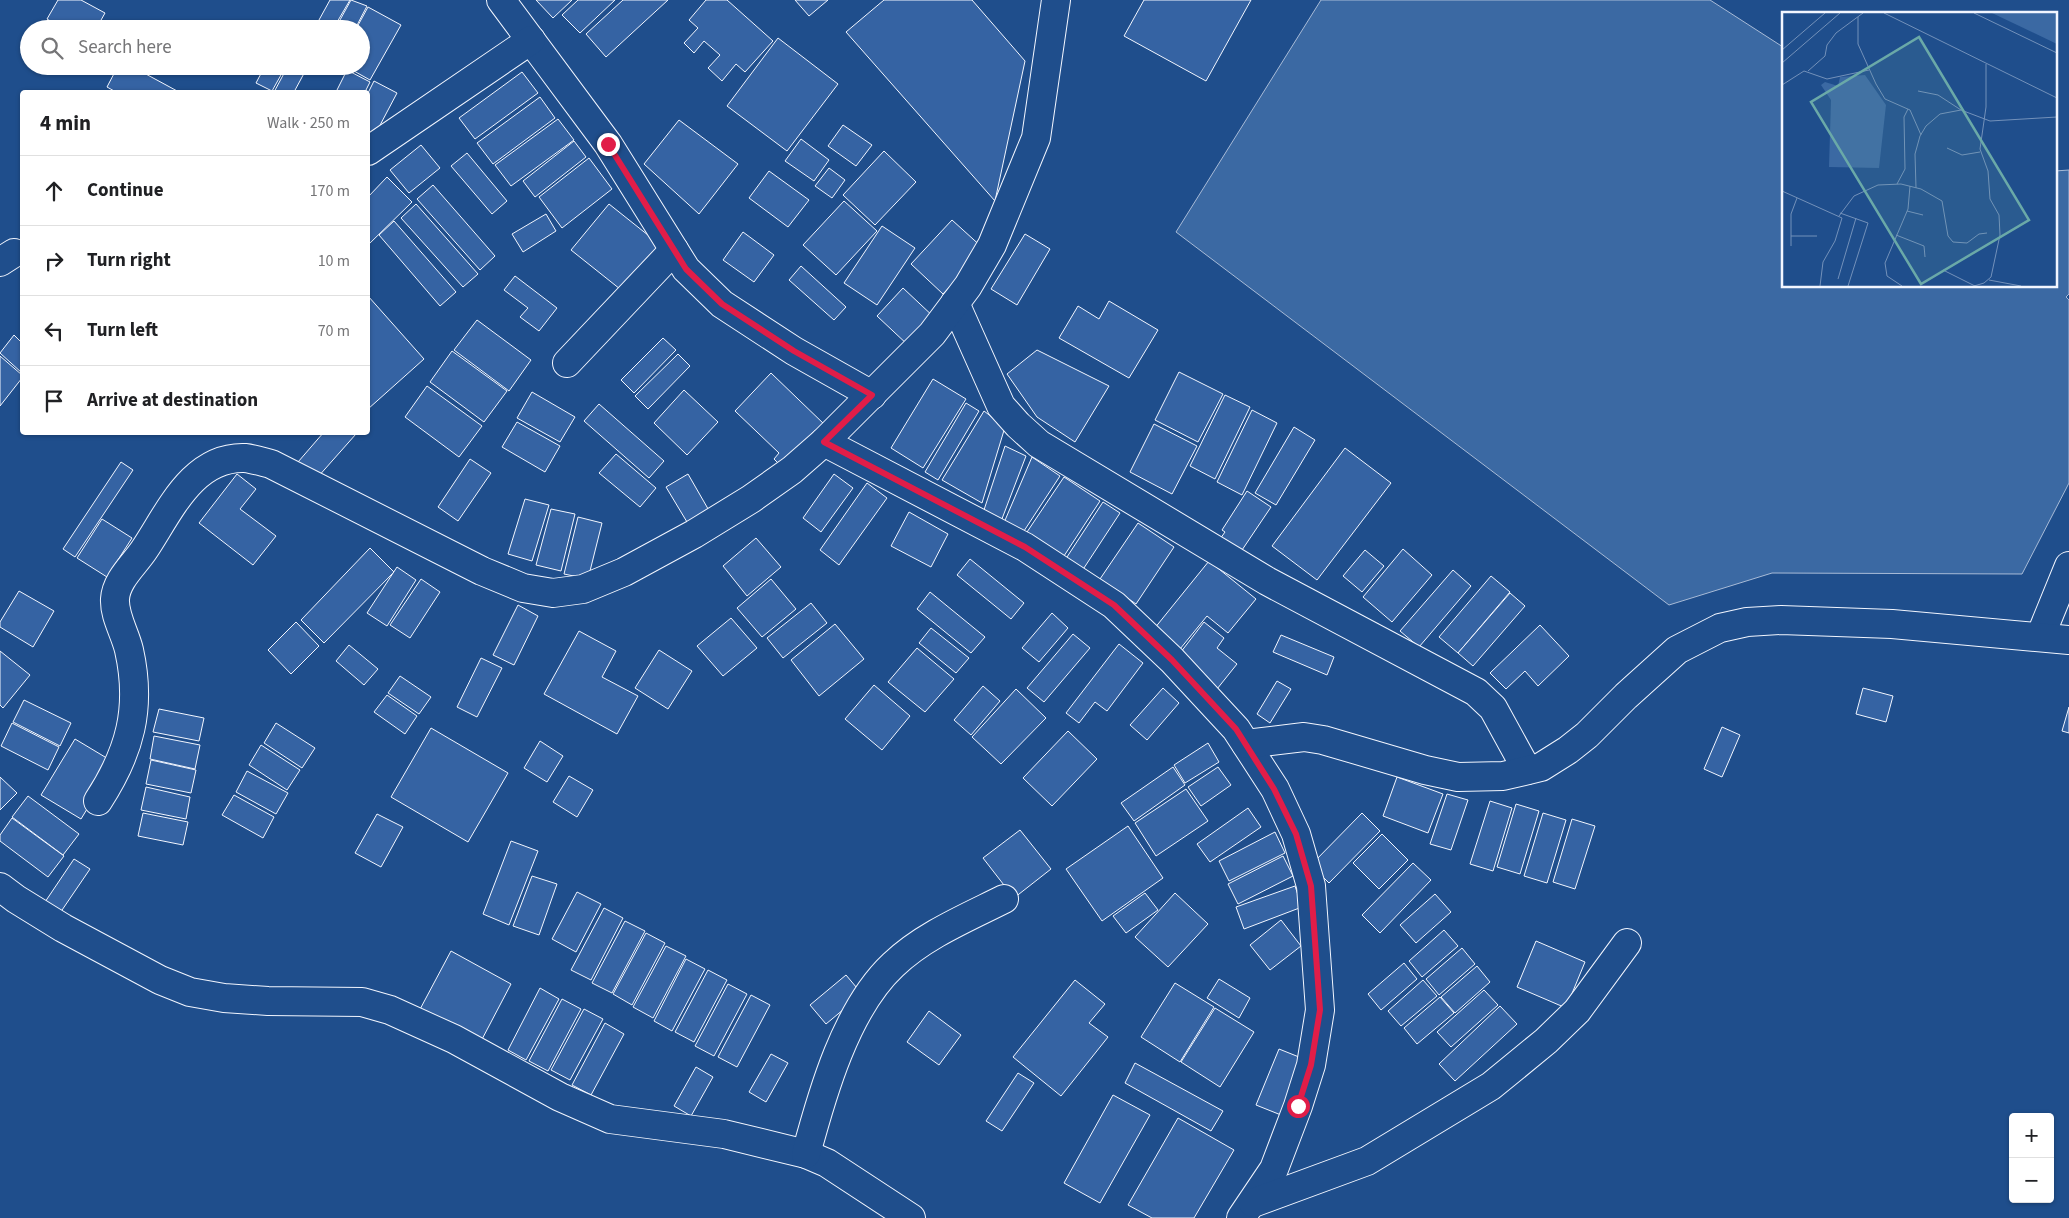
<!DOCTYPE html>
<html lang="en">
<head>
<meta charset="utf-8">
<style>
	body { margin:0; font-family:"Source Sans 3",sans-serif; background:#f6f6f6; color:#202124 }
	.controls { position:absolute; right:15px; bottom:15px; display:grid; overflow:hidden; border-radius:5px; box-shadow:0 1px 4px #0004 }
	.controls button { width:45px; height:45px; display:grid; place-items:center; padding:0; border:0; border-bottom:1px solid #e0e0e0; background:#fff; color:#202124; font:25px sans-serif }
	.stop { position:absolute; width:15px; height:15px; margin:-11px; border:4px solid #e11d48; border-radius:50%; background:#fff }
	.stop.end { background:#e11d48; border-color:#fff; box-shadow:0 1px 5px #0008 }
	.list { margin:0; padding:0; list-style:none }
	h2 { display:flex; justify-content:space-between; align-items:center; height:65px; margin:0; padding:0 20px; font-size:21px }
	h2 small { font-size:16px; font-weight:400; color:#757577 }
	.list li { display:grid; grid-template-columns:32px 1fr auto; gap:15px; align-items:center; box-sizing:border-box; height:70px; padding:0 20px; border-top:1px solid #e0e0e0 }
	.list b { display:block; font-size:19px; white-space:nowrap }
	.list em { font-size:16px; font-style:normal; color:#757577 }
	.icon { flex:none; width:28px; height:28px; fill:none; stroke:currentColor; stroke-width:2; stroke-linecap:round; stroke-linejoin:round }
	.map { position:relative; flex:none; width:2069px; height:1218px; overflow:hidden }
	.search { position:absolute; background:#fff; box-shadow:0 1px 4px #0004; left:20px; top:20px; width:350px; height:55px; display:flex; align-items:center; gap:12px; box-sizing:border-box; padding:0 18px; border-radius:28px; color:#757577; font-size:19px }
	.panel { position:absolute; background:#fff; box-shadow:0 1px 4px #0004; left:20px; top:90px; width:350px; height:345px; border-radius:5px }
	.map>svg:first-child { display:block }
</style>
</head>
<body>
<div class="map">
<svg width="2069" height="1218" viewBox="0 0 2069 1218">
	<rect width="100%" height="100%" fill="#1f4e8c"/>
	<path fill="#3b69a3" stroke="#a8bbd7" d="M1321,0H1710L1783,47V286H2055V171L2069,170V294L2066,297L2069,300V483L2022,574L1772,573L1669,605L1176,232Z"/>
	<g fill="#3563a3" stroke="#f2f6ff">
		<path d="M58,0H81L105,13L96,29H64L47,19Z"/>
		<path d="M330,0H350L333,29H314Z"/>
		<path d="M351,0L367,6L355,29H335Z"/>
		<path d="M536,0H572L553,18Z"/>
		<path d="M578,0H615L580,33L562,15Z"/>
		<path d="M623,0H668L606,57L586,34Z"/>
		<path d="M706,0H727L773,41L745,72L736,64L722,81L708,68L720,55L704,41L694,53L684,43L698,28L689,20Z"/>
		<path d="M795,0H828L809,16Z"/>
		<path d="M884,0H972L1025,61L995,201L846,32Z"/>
		<path d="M1144,0H1251L1206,81L1124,36Z"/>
		<path d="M368,7L401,25L370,80L345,66H361V29H356Z"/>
		<path d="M778,38L838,84L787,151L727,106Z"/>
		<path d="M118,66H131L179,92H116L107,87Z"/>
		<path d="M265,66H286L272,91L256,83Z"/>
		<path d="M288,66H308L294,92H274Z"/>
		<path d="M347,70L370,82L365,92H336Z"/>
		<path d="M522,72L538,93L475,139L459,118Z"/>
		<path d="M374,81L397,93L368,148V93Z"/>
		<path d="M540,97L555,118L493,164L477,143Z"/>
		<path d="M558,119L574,140L511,186L495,165Z"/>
		<path d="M679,120L738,164L699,214L644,164Z"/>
		<path d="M843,125L872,145L856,166L828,146Z"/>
		<path d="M801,139L829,160L814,181L785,161Z"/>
		<path d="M574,141L586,157L535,197L523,181Z"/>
		<path d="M421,145L440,168L409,193L390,170Z"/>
		<path d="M884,151L916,182L875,225L843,195Z"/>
		<path d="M467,153L507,201L492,214L451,166Z"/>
		<path d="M589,158L612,189L562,228L539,197Z"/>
		<path d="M829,168L845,180L832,198L815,186Z"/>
		<path d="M769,171L809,200L788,227L749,198Z"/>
		<path d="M387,177L412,202L368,245V197Z"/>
		<path d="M433,185L495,256L480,270L417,199Z"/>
		<path d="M844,201L877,231L836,275L803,245Z"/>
		<path d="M416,204L478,274L463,287L401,218Z"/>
		<path d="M609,204L663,247L625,293L571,250Z"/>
		<path d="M546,214L556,231L523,252L512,234Z"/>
		<path d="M952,220L984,249L943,294L911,264Z"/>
		<path d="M394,221L456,292L440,306L379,235Z"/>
		<path d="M882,226L915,248L877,305L844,283Z"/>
		<path d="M743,232L774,255L754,282L723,260Z"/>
		<path d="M1025,234L1050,249L1017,305L991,289Z"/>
		<path d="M801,266L846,307L834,320L789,280Z"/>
		<path d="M515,276L557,308L539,331L520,317L528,308L504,290Z"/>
		<path d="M903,288L936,319L909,346L877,316Z"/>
		<path d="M368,296L424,359L368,409Z"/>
		<path d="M1109,301L1158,330L1129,378L1059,338L1078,306L1099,319Z"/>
		<path d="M477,320L531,360L509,391L454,350Z"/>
		<path d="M14,335L22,343V373L0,353Z"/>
		<path d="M663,338L676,350L634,393L621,380Z"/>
		<path d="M1037,350L1109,386L1075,442L1037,417L1007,374Z"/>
		<path d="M452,351L507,391L484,422L430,382Z"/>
		<path d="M678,354L690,366L648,409L635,396Z"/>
		<path d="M0,356L22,375V378L0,406Z"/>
		<path d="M1179,372L1223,394L1198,442L1155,420Z"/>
		<path d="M771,373L825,425L784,469L774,459L779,453L735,411Z"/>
		<path d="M933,379L966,399L923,468L891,448Z"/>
		<path d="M427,386L482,426L459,457L405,417Z"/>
		<path d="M684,390L718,422L687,455L654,423Z"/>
		<path d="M532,392L575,417L560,442L517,418Z"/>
		<path d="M1225,395L1250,407L1215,479L1190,466Z"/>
		<path d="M966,403L979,411L938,480L925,472Z"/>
		<path d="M599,404L664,461L649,478L584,421Z"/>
		<path d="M1252,410L1277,423L1242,495L1217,482Z"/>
		<path d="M984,411L1005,427L982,503L942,480Z"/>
		<path d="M517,422L560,446L545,472L502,447Z"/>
		<path d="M1154,424L1197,446L1172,494L1130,472Z"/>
		<path d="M1294,427L1315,440L1276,505L1255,493Z"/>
		<path d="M324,432L356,434L317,478L298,462Z"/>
		<path d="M1005,446L1026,456L1000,524L982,516Z"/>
		<path d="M1345,448L1391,483L1317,580L1272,546Z"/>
		<path d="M616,454L656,488L640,507L599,473Z"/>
		<path d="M1032,457L1060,476L1022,534L1003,525Z"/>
		<path d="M470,459L491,473L458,521L438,507Z"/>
		<path d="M121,462L133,470L75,557L63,549Z"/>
		<path d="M237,474L256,489L240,509L276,536L253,565L199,523Z"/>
		<path d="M688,474L711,514L690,527L666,487Z"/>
		<path d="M834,474L853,488L821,532L803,518Z"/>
		<path d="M1064,477L1100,501L1062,559L1025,535Z"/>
		<path d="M867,483L887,498L839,565L820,550Z"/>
		<path d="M1247,491L1271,507L1240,553L1220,539L1225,532L1222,530Z"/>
		<path d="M525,499L549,505L532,561L508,554Z"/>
		<path d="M1103,502L1120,513L1082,571L1065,560Z"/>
		<path d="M551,509L575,514L561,571L536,565Z"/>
		<path d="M909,512L948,534L931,567L891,546Z"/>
		<path d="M578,517L602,523L588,579L564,574Z"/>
		<path d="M102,519L132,538L107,577L77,558Z"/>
		<path d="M1138,523L1174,547L1136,604L1100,579Z"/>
		<path d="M756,538L781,567L747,596L723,566Z"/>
		<path d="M370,548L394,572L324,643L301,620Z"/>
		<path d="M1403,549L1432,575L1392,622L1363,597Z"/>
		<path d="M1365,550L1384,566L1362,592L1343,576Z"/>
		<path d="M970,559L1024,603L1011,619L957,575Z"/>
		<path d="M1209,561L1256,599L1228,633L1207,616L1180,649L1154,629Z"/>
		<path d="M397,567L416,580L387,626L367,613Z"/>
		<path d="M1453,570L1471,586L1419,647L1400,631Z"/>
		<path d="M1491,576L1510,592L1458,653L1439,637Z"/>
		<path d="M421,579L440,592L410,638L390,625Z"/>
		<path d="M771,579L796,609L762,637L737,608Z"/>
		<path d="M19,591L54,611L33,647L0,627V622Z"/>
		<path d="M930,592L985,637L971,653L917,609Z"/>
		<path d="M1510,593L1525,606L1473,666L1458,653Z"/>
		<path d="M811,603L827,623L783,658L767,638Z"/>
		<path d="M518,605L538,616L514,665L493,655Z"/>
		<path d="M1052,613L1068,628L1039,662L1022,648Z"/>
		<path d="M731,618L757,648L723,676L697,646Z"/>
		<path d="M296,622L319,646L291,674L268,650Z"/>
		<path d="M1204,622L1224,638L1217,648L1237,664L1217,689L1177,657Z"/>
		<path d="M835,624L864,659L819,696L791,660Z"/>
		<path d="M1540,625L1569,656L1538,686L1525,671L1506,689L1490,673Z"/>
		<path d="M931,628L969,658L956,673L919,643Z"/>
		<path d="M579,631L616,651L602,677L638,696L617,734L544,694Z"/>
		<path d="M1073,634L1090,648L1044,702L1027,688Z"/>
		<path d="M1281,635L1334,657L1327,675L1273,652Z"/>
		<path d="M1119,644L1143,663L1107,711L1095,702L1079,723L1066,713Z"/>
		<path d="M349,645L378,669L364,685L336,661Z"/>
		<path d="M917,648L954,679L925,712L888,682Z"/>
		<path d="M659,650L692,671L668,709L635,688Z"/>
		<path d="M0,651L30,675L3,708L0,705Z"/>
		<path d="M481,658L502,668L477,717L457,707Z"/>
		<path d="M400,676L431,697L419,714L388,693Z"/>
		<path d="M1277,681L1291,689L1270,723L1257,714Z"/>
		<path d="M874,685L910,716L882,750L845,719Z"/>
		<path d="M983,686L1000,701L971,735L954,720Z"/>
		<path d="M1163,688L1179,703L1147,740L1130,725Z"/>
		<path d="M1863,688L1893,696L1886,722L1856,714Z"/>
		<path d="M1016,689L1046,718L1001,764L972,737Z"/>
		<path d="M387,695L417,716L405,734L374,712Z"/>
		<path d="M24,700L71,723L60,746L13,722Z"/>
		<path d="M2069,707V733L2062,731Z"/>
		<path d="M159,709L204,718L199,741L153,732Z"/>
		<path d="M12,723L59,747L48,770L1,746Z"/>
		<path d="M276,723L315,748L302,768L264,743Z"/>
		<path d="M1722,727L1740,735L1722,777L1704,769Z"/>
		<path d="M431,728L508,773L468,842L391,797Z"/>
		<path d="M1068,731L1097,759L1052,806L1023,778Z"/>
		<path d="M154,736L200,745L195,769L150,759Z"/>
		<path d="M75,739L115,763L81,819L41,795Z"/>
		<path d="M540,741L563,756L547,782L524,768Z"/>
		<path d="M1208,743L1219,762L1185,783L1174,765Z"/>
		<path d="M261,745L300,770L287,790L249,765Z"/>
		<path d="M151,760L196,770L191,793L146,784Z"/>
		<path d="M1173,767L1185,785L1134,821L1121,803Z"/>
		<path d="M1218,767L1231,785L1201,806L1188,787Z"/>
		<path d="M247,771L288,793L276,814L236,792Z"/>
		<path d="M569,776L593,790L577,817L553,802Z"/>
		<path d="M0,777L17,793L0,810Z"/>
		<path d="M1397,777L1443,794L1428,833L1383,816Z"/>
		<path d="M146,787L190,797L186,819L141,810Z"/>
		<path d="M1186,789L1208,821L1156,856L1135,823Z"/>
		<path d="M1447,794L1468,800L1451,850L1430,844Z"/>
		<path d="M234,795L274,817L263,838L222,815Z"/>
		<path d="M28,796L79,834L63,855L12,817Z"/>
		<path d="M1490,801L1512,808L1493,871L1470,864Z"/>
		<path d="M1516,804L1539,811L1520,874L1497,867Z"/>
		<path d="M1248,808L1261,827L1210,862L1197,844Z"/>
		<path d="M143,813L188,822L183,845L138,836Z"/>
		<path d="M1362,813L1380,831L1329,883L1311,865Z"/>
		<path d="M1543,813L1566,820L1547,883L1524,876Z"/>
		<path d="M377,814L403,827L381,867L355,853Z"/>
		<path d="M12,818L64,856L48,877L0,841V835Z"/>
		<path d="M1572,819L1595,826L1575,889L1553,882Z"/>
		<path d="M1128,826L1163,878L1102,921L1066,869Z"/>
		<path d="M1020,830L1051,869L1014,898L983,858Z"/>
		<path d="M1275,832L1285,853L1229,881L1219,861Z"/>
		<path d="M1382,834L1408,860L1379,889L1353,863Z"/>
		<path d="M511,841L538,851L509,925L483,914Z"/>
		<path d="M1283,856L1293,876L1238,904L1228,884Z"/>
		<path d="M74,859L90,869L60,913L45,902Z"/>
		<path d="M1413,863L1431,880L1380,933L1362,915Z"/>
		<path d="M532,876L557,884L539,935L513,926Z"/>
		<path d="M1295,886L1302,907L1244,929L1236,907Z"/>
		<path d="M577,892L601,904L576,952L552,939Z"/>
		<path d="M1145,893L1158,910L1126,933L1113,916Z"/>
		<path d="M1175,893L1208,924L1168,967L1135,937Z"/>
		<path d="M1435,894L1451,912L1416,943L1400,925Z"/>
		<path d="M604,908L623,918L591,980L571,970Z"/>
		<path d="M1281,920L1301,946L1270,970L1250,945Z"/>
		<path d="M625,921L645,931L612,993L592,983Z"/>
		<path d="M1444,930L1458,946L1422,977L1409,961Z"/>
		<path d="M646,933L665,943L632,1005L613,994Z"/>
		<path d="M1536,941L1585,962L1566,1008L1517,987Z"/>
		<path d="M666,946L686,956L653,1018L633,1007Z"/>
		<path d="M1462,948L1475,964L1439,995L1426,979Z"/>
		<path d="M451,951L511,984L479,1045L418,1013Z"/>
		<path d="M686,959L705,969L672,1031L654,1021Z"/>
		<path d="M1404,963L1417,979L1381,1010L1368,994Z"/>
		<path d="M1477,966L1490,982L1455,1013L1441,997Z"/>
		<path d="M708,970L727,980L694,1042L675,1032Z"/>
		<path d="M846,975L862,994L826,1024L810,1005Z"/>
		<path d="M1219,979L1250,998L1239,1018L1207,998Z"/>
		<path d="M1075,980L1105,1004L1089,1023L1108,1037L1061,1096L1013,1057Z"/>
		<path d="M1423,980L1437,996L1401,1026L1388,1011Z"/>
		<path d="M1175,983L1214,1007L1180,1062L1141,1037Z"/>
		<path d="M728,984L747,994L714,1056L695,1046Z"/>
		<path d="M540,988L559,999L526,1060L508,1050Z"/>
		<path d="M1484,990L1498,1005L1451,1047L1437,1032Z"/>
		<path d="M751,995L770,1005L737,1067L718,1057Z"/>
		<path d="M1440,997L1454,1013L1417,1044L1404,1028Z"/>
		<path d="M562,999L581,1009L548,1071L529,1061Z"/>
		<path d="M1500,1006L1517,1024L1455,1081L1439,1064Z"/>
		<path d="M1215,1008L1254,1032L1220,1087L1181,1062Z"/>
		<path d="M584,1009L603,1019L570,1080L551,1070Z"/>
		<path d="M929,1011L961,1035L939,1065L907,1042Z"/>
		<path d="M605,1023L624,1034L591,1095L572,1085Z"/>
		<path d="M1279,1049L1304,1059L1281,1115L1256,1105Z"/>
		<path d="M771,1054L788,1063L766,1102L749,1092Z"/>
		<path d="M1135,1063L1223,1111L1211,1131L1125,1083Z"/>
		<path d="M696,1067L713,1077L691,1116L674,1106Z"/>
		<path d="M1018,1073L1034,1083L1002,1131L986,1121Z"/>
		<path d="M1113,1095L1150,1115L1100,1203L1064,1183Z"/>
		<path d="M1178,1118L1234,1150L1194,1218H1152L1128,1205Z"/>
	</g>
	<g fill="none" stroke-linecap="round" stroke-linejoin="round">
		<g stroke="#f2f6ff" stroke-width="30">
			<g id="street">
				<path d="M501,0L608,144L686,269L722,304L794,351L872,395"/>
				<path d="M368,151L531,40"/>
				<path d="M0,262L14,253"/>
				<path d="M955,303L1001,406L1018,425L1039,444L1267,581L1476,692L1493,708L1527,770"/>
				<path d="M567,363L674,250"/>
				<path d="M824,442L1025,547L1114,605L1172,660L1236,729L1275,789L1296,834L1311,886L1320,1010L1311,1065L1298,1106L1274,1169L1241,1218"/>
				<path d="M2040,637L2069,566"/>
				<path d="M1246,744L1304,737L1323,740L1425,770L1458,777L1503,776L1541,767L1568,750L1587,735L1626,696L1677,650L1720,628L1747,622L1781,620L1892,624L2069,640"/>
				<path d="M98,801C130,752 142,708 129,650C125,633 114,616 115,599C116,580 134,565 144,550C169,513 192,456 245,458C254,459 263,462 271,464L482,571L523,588L553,593L583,589L624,572L694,534L751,499L792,470L824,442L932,334L968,286L992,245L1036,138L1056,0"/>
				<path d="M0,887L16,899L63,928L160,980L190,992L224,998L268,1001L362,1002L390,1010L454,1039L560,1097L610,1119L724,1134L806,1154L827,1163L911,1218"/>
				<path d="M806,1154C822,1094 846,1009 893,965C923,936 966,918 1004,899"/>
				<path d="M1253,1203L1367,1161L1491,1086L1546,1041L1577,1011L1627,943"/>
			</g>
		</g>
		<use href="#street" stroke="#1f4e8c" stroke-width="28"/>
	</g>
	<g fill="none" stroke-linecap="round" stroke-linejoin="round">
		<path stroke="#e11d48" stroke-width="6" d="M608,144L686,269L722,304L794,351L872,395L824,442L1025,547L1114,605L1172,660L1236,729L1274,789L1296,834L1311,886L1320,1010L1311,1065L1298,1106"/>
	</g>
	<g transform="translate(1782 12)">
		<rect width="275" height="275" fill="#1f4e8c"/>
		<path d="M210,1H275V32ZM83,63L104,93L97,156L47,155L49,88L39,73L43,70L56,74L58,65Z" fill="#3b69a3"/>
		<path fill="none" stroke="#7391ba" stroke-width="1" d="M102,1L275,86M192,1L275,41M76,5V32L94,72L103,87L128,98L139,123M0,38L43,1M0,51L58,1M26,59L43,44L45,33L54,21L81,1M0,73L22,59L45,67L87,58M136,79L156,83L179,98M165,136L180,143L198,140M115,172L123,157L122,105L126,97M134,176L133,142L138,124L144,114L158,102L179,98L208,109L275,105M0,179L60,206L53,229L41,250L38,274M125,199L141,203M58,201L86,211L66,274M57,204L72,184L96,173L119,172L139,177L160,189L166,224L171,230L185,231L197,222L205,221M114,223L142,234L143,245M9,224H35M9,234V202L15,186M161,258L193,274M56,267L74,206M207,268L239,274M120,274L105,264L103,251L126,197L128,174M192,274L202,271L209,265L218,223L217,203L208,187L206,159L198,137L204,95V52"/>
		<path fill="#6aa9a8" fill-opacity="0.15" stroke="#6aa9a8" stroke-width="2.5" d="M137,25L247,208L139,272L29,90Z"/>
		<rect width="275" height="275" fill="none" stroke="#f2f6ff" stroke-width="2.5"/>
	</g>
</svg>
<div class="controls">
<button>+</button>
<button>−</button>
</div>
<div class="stop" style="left:1298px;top:1106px"></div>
<div class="stop end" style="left:608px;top:144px"></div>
<div class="search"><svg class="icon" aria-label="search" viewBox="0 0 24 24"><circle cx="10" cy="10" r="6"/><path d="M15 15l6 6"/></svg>Search here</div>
<section class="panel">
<h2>4 min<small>Walk · 250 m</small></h2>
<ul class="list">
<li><svg class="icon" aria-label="ahead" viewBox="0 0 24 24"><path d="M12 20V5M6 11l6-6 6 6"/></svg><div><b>Continue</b></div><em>170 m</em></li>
<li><svg class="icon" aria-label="right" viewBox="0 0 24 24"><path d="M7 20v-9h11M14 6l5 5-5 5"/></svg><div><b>Turn right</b></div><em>10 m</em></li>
<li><svg class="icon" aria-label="left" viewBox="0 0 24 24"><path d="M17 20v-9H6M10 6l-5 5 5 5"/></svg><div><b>Turn left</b></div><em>70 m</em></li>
<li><svg class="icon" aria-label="arrive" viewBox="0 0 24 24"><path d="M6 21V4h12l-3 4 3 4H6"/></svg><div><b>Arrive at destination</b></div></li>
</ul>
</section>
</div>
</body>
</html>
